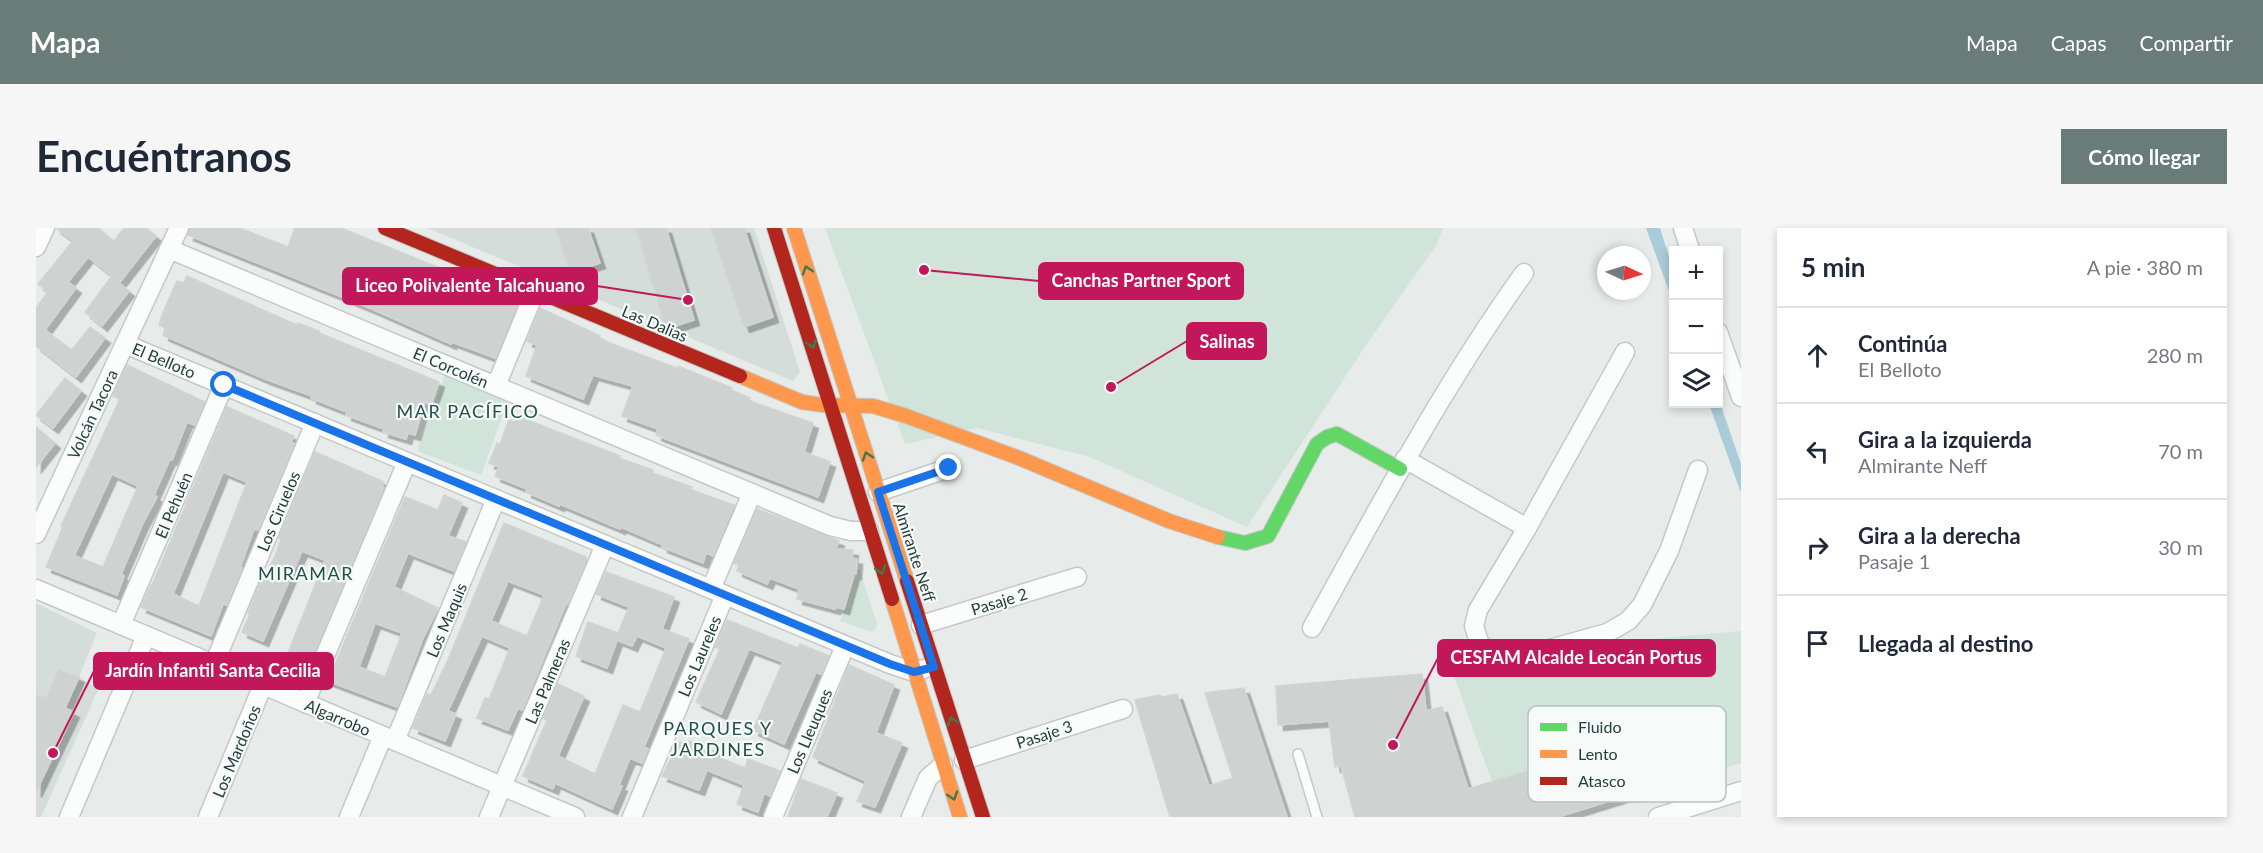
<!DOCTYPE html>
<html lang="es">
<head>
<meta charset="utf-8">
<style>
	body { margin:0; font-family:Lato,sans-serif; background:#f6f6f7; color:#1f2937 }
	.controls { position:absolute; right:18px; top:18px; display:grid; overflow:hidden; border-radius:0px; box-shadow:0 3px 9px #0003 }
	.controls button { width:54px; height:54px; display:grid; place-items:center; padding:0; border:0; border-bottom:2px solid #e0e1e3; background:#fff; color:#1f2937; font:30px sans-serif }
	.compass { position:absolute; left:1561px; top:18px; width:54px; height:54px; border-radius:50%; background:#fff; box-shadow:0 3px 9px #0003; rotate:94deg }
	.stop { position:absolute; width:18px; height:18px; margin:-14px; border:4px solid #1a73e8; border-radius:50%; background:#fff }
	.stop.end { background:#1a73e8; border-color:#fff; box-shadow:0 2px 6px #0008 }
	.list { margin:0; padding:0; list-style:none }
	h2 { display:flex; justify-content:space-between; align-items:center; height:78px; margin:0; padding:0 24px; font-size:26px }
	h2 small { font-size:20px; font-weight:400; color:#747a83 }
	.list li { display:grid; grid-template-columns:39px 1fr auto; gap:18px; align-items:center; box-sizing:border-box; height:96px; padding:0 24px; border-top:2px solid #e0e1e3 }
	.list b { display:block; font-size:22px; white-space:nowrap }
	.list p { margin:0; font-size:20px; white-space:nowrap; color:#747a83 }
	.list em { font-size:20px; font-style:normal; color:#747a83 }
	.icon { flex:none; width:33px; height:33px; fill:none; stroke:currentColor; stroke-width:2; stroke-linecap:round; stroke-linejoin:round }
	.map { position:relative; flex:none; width:1705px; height:589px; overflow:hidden; border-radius:0px }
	header { display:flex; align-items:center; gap:36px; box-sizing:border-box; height:84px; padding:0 30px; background:#697c78; color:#fff }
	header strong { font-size:28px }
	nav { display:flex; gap:33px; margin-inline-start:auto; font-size:21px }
	.intro { display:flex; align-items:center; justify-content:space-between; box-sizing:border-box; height:144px; padding:0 36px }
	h1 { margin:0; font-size:42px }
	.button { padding:15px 27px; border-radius:0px; background:#697c78; color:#fff; font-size:21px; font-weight:700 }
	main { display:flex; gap:36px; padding:0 36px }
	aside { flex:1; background:#fff; border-radius:0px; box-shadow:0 3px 9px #0003 }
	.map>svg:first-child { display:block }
</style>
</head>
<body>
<header>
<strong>Mapa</strong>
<nav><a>Mapa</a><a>Capas</a><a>Compartir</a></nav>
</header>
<div class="intro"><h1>Encuéntranos</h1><a class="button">Cómo llegar</a></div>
<main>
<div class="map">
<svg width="1705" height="589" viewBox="0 0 1705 589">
	<defs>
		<filter id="shadow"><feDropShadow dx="5.5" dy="5.5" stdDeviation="0" flood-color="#0004"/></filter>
	</defs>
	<rect width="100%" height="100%" fill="#e7ecea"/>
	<g fill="#d5ddda">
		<path d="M391,0H718L764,144L757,153Z"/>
		<path d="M0,375L61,405L43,449L62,462L5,589H0Z"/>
	</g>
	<g fill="#d1e4d9">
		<path d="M789,0H1407L1401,16L1330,117L1211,299L1054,229L941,200L869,216Z"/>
		<path d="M409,146L473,170L445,247L381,223Z"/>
		<path d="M823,340L841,396L839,402L836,404L804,393Z"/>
		<path d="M1705,403V535L1609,562L1594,512L1456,554L1414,437L1571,415Z"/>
	</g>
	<g fill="#aaccd8">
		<path d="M1610,0H1624L1637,42V74Z"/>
		<path d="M1683,172L1705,236V265L1673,176H1682Z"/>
	</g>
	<g fill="#ced3d1" stroke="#d0d5d3" stroke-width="1.5" fill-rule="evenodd" filter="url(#shadow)">
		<path d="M20,0H62L78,13L88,0H110L120,8L84,54L52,29L32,54L40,60L9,102L36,122L54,99L69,110L40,149L0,118V80L12,64L2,56L37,13Z"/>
		<path d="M154,0H203L252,19L259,0H305L483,72L459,130L416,114L415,116L336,81L152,7Z"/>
		<path d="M520,0H552L564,35L534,45Z"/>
		<path d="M600,0H630L658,92L630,101Z"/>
		<path d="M675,0H708L737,89L708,99Z"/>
		<path d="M151,48L261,97L262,95L283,103V105L403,154L395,177L389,174L379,207L372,205L370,211L347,204L348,201L310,187L311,184L275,170L276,168L229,151L127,107L130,100L123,97L126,87L141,53L148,55Z"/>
		<path d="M75,49L93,63L66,98L49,84Z"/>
		<path d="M504,80L564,108L563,111L643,141L642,138L696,160L695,162L714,170L713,173L777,195L768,224L794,234L782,269L620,207L622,201L586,188L597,158L557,147L547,171L490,148L501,117L491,113Z"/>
		<path d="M91,137L169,174L159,197L151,194L136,232L134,231L118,267L121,269L107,295L85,346L88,348L81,367L10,339L27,299L25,298L84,171L77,168ZM76,246L102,258L67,339L39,328V326Z"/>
		<path d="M29,150L45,163L17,200L0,187Z"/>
		<path d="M191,179L258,208L255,214L258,216L222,302L218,301L204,340H206L191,377L187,376L175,408L105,379L115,357H116ZM187,244L211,254L163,378L137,366Z"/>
		<path d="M481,188L584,228L583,230L617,242V245L656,259L655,262L698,277L677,328L670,325L667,335L626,319L627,317L585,299L584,301L524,276L523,278L490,264L491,261L459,248L463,239L453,235L461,215L464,216L473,192L479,194Z"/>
		<path d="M0,199L19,215L0,239Z"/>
		<path d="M279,224L348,254L346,259L348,260L274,434L252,425L289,332L266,323L227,413L206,404L214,386L212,385L227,348L229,349L239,328L245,311L243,310Z"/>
		<path d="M408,267L426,275L412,308L430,314L418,343L372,325L358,359L402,380L387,410L361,479L292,453L369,269L402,282ZM339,395L366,405L349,449L323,439Z"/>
		<path d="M721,281L803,313L800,321L817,322L816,330L821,331L820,346H818L808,381L800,379L799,381L761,371L763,361L734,350L731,356L701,343L703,337L698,335Z"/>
		<path d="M468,295L550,329L549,336L532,376H530L486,482L482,480L472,502L441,490L449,470L453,471L474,420L446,408L412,483L420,486L409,513L377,500L391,466L395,467L412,432ZM472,353L508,367L491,408L455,393Z"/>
		<path d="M570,344L638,369L626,401L653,411L608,519L612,521L606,535L594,530L583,557L586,558L576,581L519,555L517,561L487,548L511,492L507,490L522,456L548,468L522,528L559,546L587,477L604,484L630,420L601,408L596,418L581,412L571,440L540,428L552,394L582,405L593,379L560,366Z"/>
		<path d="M691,392L762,420L764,416L793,428L785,446L780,444L748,516L717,502L747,434L713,421L685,486L660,474L684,421L679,419Z"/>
		<path d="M813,437L858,457L840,505L866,515L839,579L821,573L830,553L777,529Z"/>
		<path d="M23,442L43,449L29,480L38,484L0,564V467L10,470Z"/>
		<path d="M1386,446L1390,483L1406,479L1432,561L1594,512L1609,562L1522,589H1319L1305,538L1299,539L1293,493L1242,497L1240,458Z"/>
		<path d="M1208,460L1251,589H1134L1099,472L1123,467L1126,469L1141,466L1173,558L1197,550L1169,465Z"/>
		<path d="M654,513L681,524L679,528L709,540L712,531L744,543L734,568L728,565L722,584L701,576L708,557L671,542L663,562L626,548L643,514L653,517Z"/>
		<path d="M765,551L801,565L791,589H752Z"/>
	</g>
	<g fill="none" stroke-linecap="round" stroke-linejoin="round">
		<g stroke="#c4c9c7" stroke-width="12">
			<path id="lane" d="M1262,526L1281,589"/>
		</g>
		<g stroke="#c4c9c7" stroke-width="21">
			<g id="street">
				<path d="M1647,0L1654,22"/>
				<path d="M0,19L9,0"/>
				<path d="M133,21L794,298L815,303H833"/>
				<path d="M1682,104L1705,169"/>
				<path d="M89,116L854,436L878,444L888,441"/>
				<path d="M1589,124L1491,300L1442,382L1438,398L1444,417L1453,422L1473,429L1492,427L1571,405L1592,393L1606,377L1633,323L1662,242"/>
				<path d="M460,158L499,63"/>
				<path d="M1369,231L1491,300"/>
				<path d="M842,264L913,240"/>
				<path d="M0,306L143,0"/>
				<path d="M0,361L539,589"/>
				<path d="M675,361L716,265"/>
				<path d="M85,397L188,157"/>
				<path d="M885,397L1041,349"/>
				<path d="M1276,400C1343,279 1407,158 1488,45"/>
				<path d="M178,436L279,195"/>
				<path d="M269,475L371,234"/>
				<path d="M359,513L460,271"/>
				<path d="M928,532L1087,481"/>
				<path d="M33,589L110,408"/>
				<path d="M172,589L227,457"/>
				<path d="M313,589L347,508"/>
				<path d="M453,589L569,317"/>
				<path d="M596,589L689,367"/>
				<path d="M737,589L809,418"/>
				<path d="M875,589L892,550L907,537"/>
				<path d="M1622,589L1705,563"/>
			</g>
		</g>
		<g stroke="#c3c9c7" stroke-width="16">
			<path id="fast" d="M1182,309L1209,315L1232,308L1281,216L1291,209L1301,206L1364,241"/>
		</g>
		<g stroke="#c3c9c7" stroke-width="16">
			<g id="slow">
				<path d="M758,0L871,353"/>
				<path d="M704,148L766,174L786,177L837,178L870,188L983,230L1133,293L1182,309"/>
				<path d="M856,371L924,589"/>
			</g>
		</g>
		<g stroke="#c3c9c7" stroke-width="16">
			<g id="jam">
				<path d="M349,0L704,148"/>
				<path d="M738,0L856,371"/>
				<path d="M871,353L947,589"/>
			</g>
		</g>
		<use href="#lane" stroke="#fbfcfc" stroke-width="9"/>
		<use href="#street" stroke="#fbfcfc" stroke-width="18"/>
		<use href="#fast" stroke="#63d668" stroke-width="14"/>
		<use href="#slow" stroke="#ff974d" stroke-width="14"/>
		<use href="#jam" stroke="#b3261e" stroke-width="14"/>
	</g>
	<defs><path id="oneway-chevron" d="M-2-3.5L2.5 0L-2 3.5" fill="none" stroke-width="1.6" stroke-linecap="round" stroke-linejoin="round" transform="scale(1.5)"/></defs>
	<g stroke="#3e7b4d">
		<use href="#oneway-chevron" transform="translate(771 42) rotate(-108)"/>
		<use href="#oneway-chevron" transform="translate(776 116) rotate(72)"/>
		<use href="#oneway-chevron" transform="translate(831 228) rotate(-108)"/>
		<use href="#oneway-chevron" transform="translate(845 342) rotate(72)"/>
		<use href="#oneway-chevron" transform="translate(916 493) rotate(-108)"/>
		<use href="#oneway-chevron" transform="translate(917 568) rotate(72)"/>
	</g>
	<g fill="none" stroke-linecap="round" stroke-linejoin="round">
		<path stroke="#1a73e8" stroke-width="8" d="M188,157L854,436L878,444L898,439L842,264L913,240"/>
	</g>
	<g text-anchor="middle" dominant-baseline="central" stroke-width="4.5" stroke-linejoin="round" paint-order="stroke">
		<g font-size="16" fill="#253f3b" stroke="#f6faf8">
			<text transform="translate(619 95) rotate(23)">Las Dalias</text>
			<text transform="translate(128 132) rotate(23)">El Belloto</text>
			<text transform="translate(415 139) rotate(23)">El Corcolén</text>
			<text transform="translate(56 186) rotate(-65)">Volcán Tacora</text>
			<text transform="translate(137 277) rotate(-67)">El Pehuén</text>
			<text transform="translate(242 283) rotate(-67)">Los Ciruelos</text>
			<text transform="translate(879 324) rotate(72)">Almirante Neff</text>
			<text transform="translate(963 373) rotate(-17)">Pasaje 2</text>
			<text transform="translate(410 392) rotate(-67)">Los Maquis</text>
			<text transform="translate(663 428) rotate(-67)">Los Laureles</text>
			<text transform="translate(511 453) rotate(-67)">Las Palmeras</text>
			<text transform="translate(302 489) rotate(23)">Algarrobo</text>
			<text transform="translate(773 503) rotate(-67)">Los Lleuques</text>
			<text transform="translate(1008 506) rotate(-18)">Pasaje 3</text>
			<text transform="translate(200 523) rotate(-67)">Los Mardoños</text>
		</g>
		<g font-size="18" letter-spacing="1.5" fill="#21514b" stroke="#f6faf8">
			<text x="432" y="183">MAR PACÍFICO</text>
			<text x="270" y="345">MIRAMAR</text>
			<text x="682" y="500">PARQUES Y<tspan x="682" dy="21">JARDINES</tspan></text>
		</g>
	</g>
	<rect x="1492" y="478" width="198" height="96" rx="9" fill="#f6faf8" stroke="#b7c2bf" stroke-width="1.5"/>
	<rect x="1504" y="495" width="27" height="8" fill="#63d668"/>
	<rect x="1504" y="522" width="27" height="8" fill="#ff974d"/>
	<rect x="1504" y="549" width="27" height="8" fill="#b3261e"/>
	<g font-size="16" fill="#253f3b">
		<text x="1542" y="505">Fluido</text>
		<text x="1542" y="532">Lento</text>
		<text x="1542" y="559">Atasco</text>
	</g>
	<path fill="none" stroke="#c2185b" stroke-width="2" d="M888 42L1003 53M652 72L561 58M1075 159L1151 113M1357 517L1402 430M17 525L58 443"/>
	<g fill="#c2185b" stroke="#f6faf8" stroke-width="2">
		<circle cx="888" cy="42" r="6"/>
		<circle cx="652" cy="72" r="6"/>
		<circle cx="1075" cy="159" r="6"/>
		<circle cx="1357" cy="517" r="6"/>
		<circle cx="17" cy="525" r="6"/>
	</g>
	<g fill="#c2185b" stroke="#c2185b" stroke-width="2">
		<rect x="1003" y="35" width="204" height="36" rx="6"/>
		<rect x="307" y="40" width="254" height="36" rx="6"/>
		<rect x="1151" y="95" width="79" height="36" rx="6"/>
		<rect x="1402" y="412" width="277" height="36" rx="6"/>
		<rect x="58" y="425" width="239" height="36" rx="6"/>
	</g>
	<g font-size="18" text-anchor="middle" font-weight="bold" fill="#fff">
		<text x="1105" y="59">Canchas Partner Sport</text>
		<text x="434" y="64">Liceo Polivalente Talcahuano</text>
		<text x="1191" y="120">Salinas</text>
		<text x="1540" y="436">CESFAM Alcalde Leocán Portus</text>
		<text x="177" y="449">Jardín Infantil Santa Cecilia</text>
	</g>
</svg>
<div class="controls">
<button>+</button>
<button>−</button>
<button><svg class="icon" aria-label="layers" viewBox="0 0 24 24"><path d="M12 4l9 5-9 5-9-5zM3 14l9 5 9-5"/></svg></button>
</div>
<svg class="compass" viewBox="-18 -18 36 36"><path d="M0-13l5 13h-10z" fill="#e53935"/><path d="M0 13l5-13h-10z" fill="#747a83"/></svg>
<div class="stop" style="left:188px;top:157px"></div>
<div class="stop end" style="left:913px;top:240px"></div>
</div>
<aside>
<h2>5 min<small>A pie · 380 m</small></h2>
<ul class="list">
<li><svg class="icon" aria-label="ahead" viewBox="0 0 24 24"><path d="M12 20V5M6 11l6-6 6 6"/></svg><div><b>Continúa</b><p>El Belloto</p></div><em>280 m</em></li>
<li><svg class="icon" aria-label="left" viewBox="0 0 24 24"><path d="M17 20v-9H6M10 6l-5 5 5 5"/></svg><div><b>Gira a la izquierda</b><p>Almirante Neff</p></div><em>70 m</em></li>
<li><svg class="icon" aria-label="right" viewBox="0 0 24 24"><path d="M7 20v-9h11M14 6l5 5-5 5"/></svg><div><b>Gira a la derecha</b><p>Pasaje 1</p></div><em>30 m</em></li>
<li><svg class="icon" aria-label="arrive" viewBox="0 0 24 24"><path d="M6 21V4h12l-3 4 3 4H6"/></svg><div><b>Llegada al destino</b></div></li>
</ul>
</aside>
</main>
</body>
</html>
